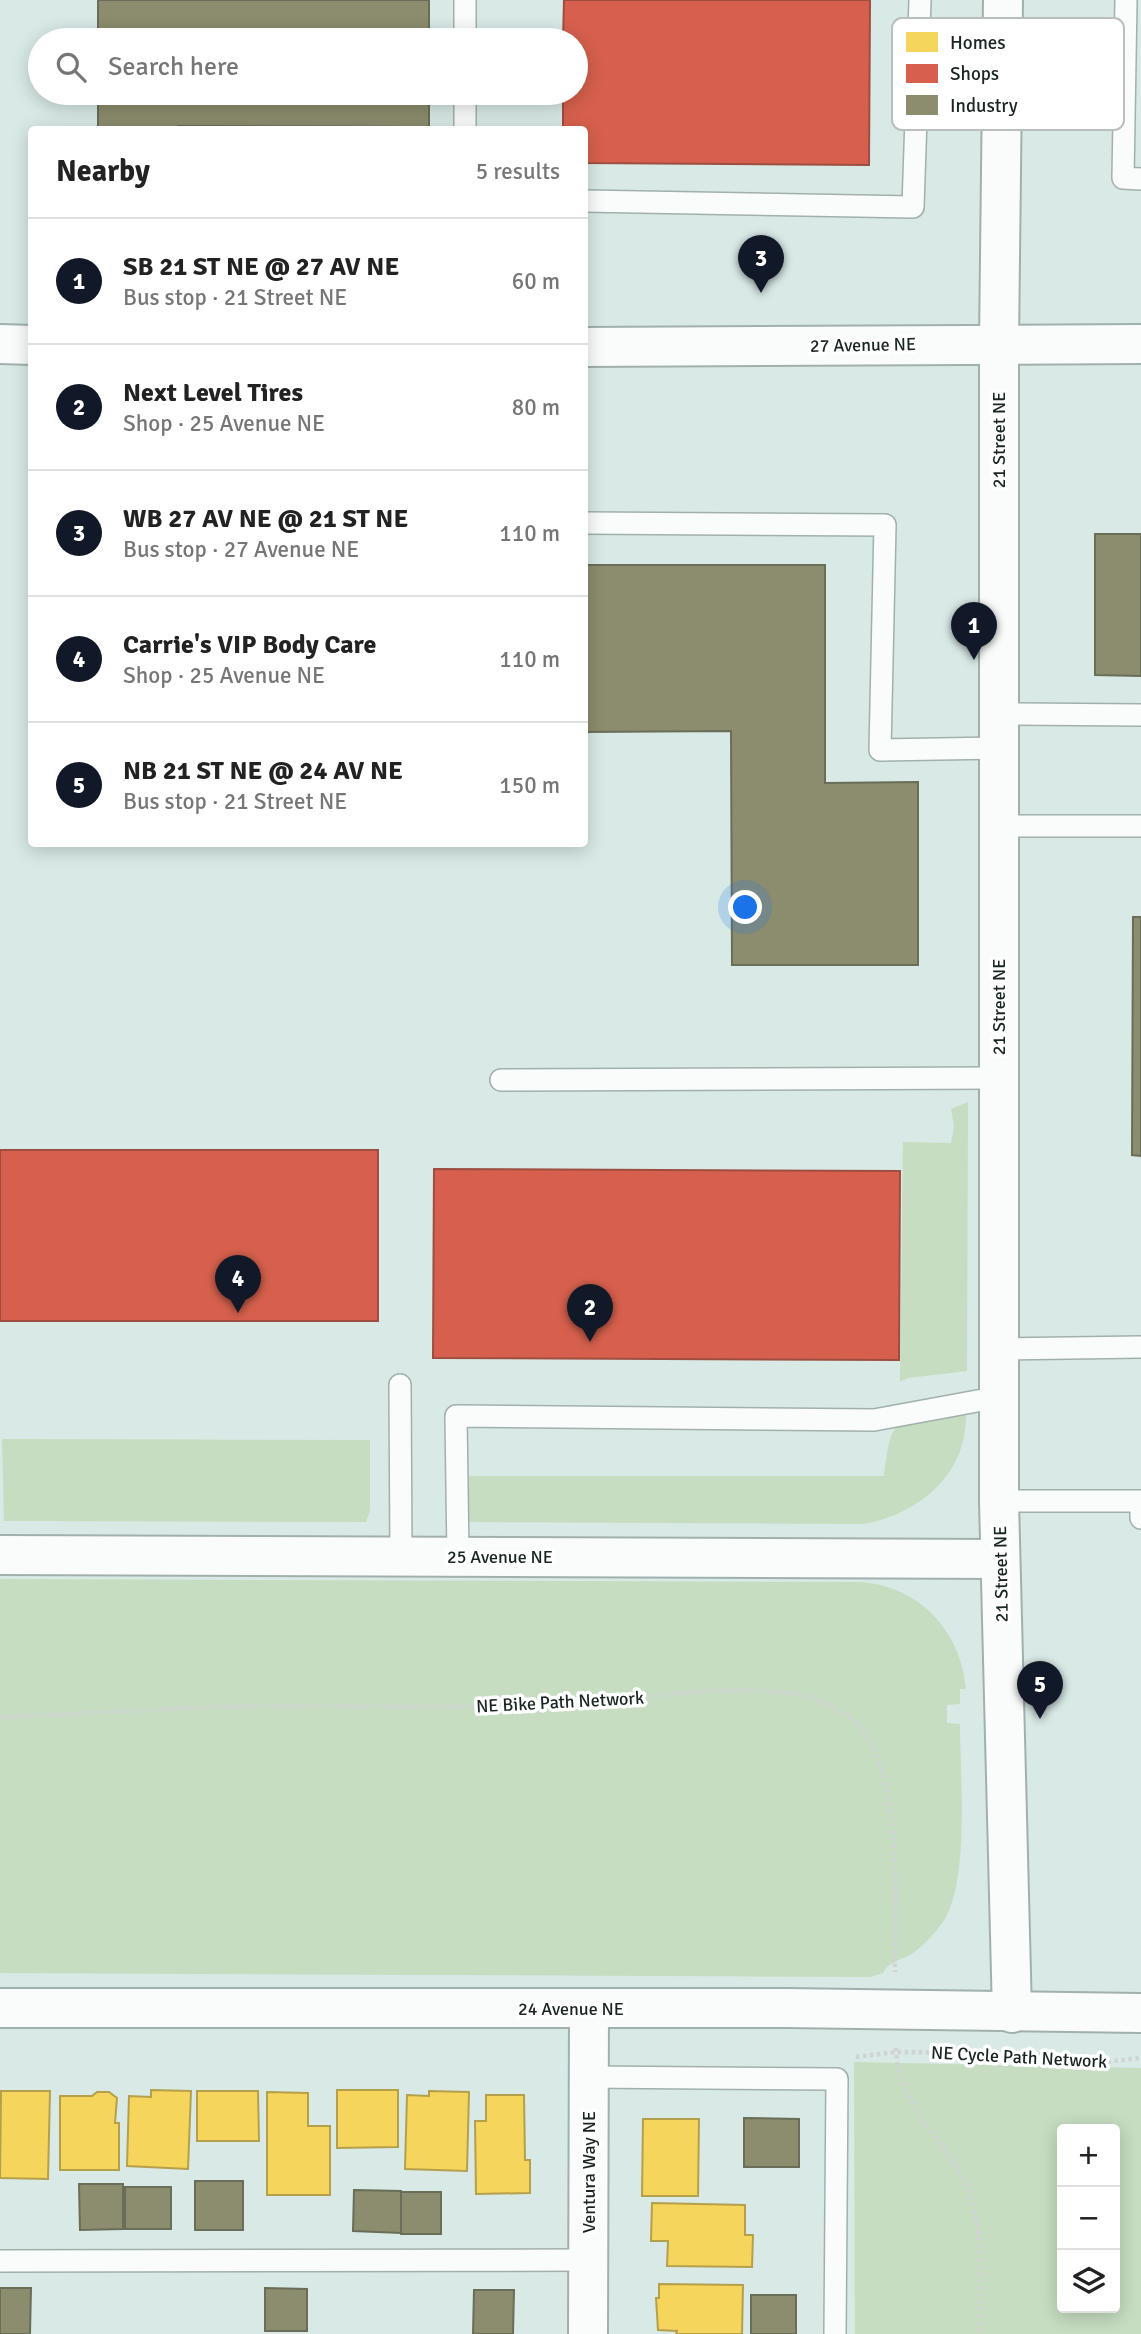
<!DOCTYPE html>
<html lang="en">
<head>
<meta charset="utf-8">
<style>
	body { margin:0; font-family:Signika,sans-serif; background:#f6f6f6; color:#222 }
	.controls { position:absolute; right:21px; bottom:21px; display:grid; overflow:hidden; border-radius:7px; box-shadow:0 4px 18px #0003 }
	.controls button { width:63px; height:63px; display:grid; place-items:center; padding:0; border:0; border-bottom:2px solid #e0e0e0; background:#fff; color:#222; font:35px sans-serif }
	.you { position:absolute; left:746px; top:908px; width:24px; height:24px; margin:-18px; border:5px solid #fff; border-radius:50%; background:#1a73e8; box-shadow:0 0 0 10px #1a73e833 }
	.badge { display:grid; place-items:center; width:46px; height:46px; border-radius:50%; background:#111827; color:#fff; font-size:23px; font-weight:700 }
	.pin { position:absolute; translate:-50% -58px; filter:drop-shadow(0 2px 4px #0008) }
	.pin::after { content:''; position:absolute; top:37px; width:24px; height:21px; background:inherit; clip-path:polygon(0 0,100% 0,50% 100%) }
	.list { margin:0; padding:0; list-style:none }
	h2 { display:flex; justify-content:space-between; align-items:center; height:91px; margin:0; padding:0 28px; font-size:30px }
	h2 small { font-size:23px; font-weight:400; color:#767676 }
	.list li { display:grid; grid-template-columns:46px 1fr auto; gap:21px; align-items:center; box-sizing:border-box; height:126px; padding:0 28px; border-top:2px solid #e0e0e0 }
	.list b { display:block; font-size:26px; white-space:nowrap }
	.list p { margin:0; font-size:23px; white-space:nowrap; color:#767676 }
	.list em { font-size:23px; font-style:normal; color:#767676 }
	.icon { flex:none; width:38px; height:38px; fill:none; stroke:currentColor; stroke-width:2; stroke-linecap:round; stroke-linejoin:round }
	.map { position:relative; flex:none; width:1141px; height:2334px; overflow:hidden }
	.search { position:absolute; background:#fff; box-shadow:0 4px 18px #0003; left:28px; top:28px; width:560px; height:77px; display:flex; align-items:center; gap:18px; box-sizing:border-box; padding:0 24px; border-radius:38px; color:#767676; font-size:26px }
	.panel { position:absolute; background:#fff; box-shadow:0 4px 18px #0003; left:28px; top:126px; width:560px; height:721px; border-radius:7px }
	.map>svg:first-child { display:block }
</style>
</head>
<body>
<div class="map">
<svg width="1141" height="2334" viewBox="0 0 1141 2334">
	<rect width="100%" height="100%" fill="#d8e9e6"/>
	<g fill="#c6ddc1" fill-rule="evenodd">
		<path d="M968,1102L967,1371L908,1378L900,1382L903,1142L951,1143L954,1126L951,1109Z"/>
		<path d="M950,1415L966,1416C966,1476 918,1514 864,1524L467,1522L468,1476H884C892,1415 891,1425 950,1415Z"/>
		<path d="M2,1439L370,1440V1511L366,1522L4,1521Z"/>
		<path d="M0,1579L859,1582C918,1585 961,1630 966,1689H960V1704L947,1705V1723L960,1724C960,1774 970,1881 943,1922C935,1933 925,1944 913,1953C902,1960 889,1961 883,1973L870,1977L0,1973Z"/>
		<path d="M854,2062L1141,2068V2334H855ZM1062,2129H1115V2308H1062Z"/>
	</g>
	<g fill="#f6d55c" stroke="#b4a04b" stroke-width="2">
		<path d="M151,2090L191,2091L188,2169L127,2166L129,2096L151,2097Z"/>
		<path d="M337,2090H398V2147L337,2148Z"/>
		<path d="M1,2091H50L48,2179L0,2178Z"/>
		<path d="M197,2091H258L259,2141H197Z"/>
		<path d="M429,2091L469,2092L467,2171L405,2169L407,2095L429,2096Z"/>
		<path d="M97,2092H109L117,2098L115,2123H119V2170H60V2096H92Z"/>
		<path d="M267,2092L308,2093V2126H330V2195H267Z"/>
		<path d="M486,2095H524L525,2160H530V2193L476,2194L475,2121H486Z"/>
		<path d="M643,2119H699L698,2196H642Z"/>
		<path d="M652,2203L745,2205V2235H753L752,2267L667,2266L668,2241H651Z"/>
		<path d="M659,2284L743,2285L742,2334H676L677,2331L658,2330L656,2298H659Z"/>
	</g>
	<g fill="#d6604d" stroke="#9d4e40" stroke-width="2">
		<path d="M564,0H870L869,165L584,163V130H563V93H576V40H563Z"/>
		<rect x="0" y="1150" width="378" height="171"/>
		<path d="M434,1169L900,1171L899,1360L433,1358Z"/>
	</g>
	<g fill="#8c8c6e" stroke="#6a6d58" stroke-width="2">
		<rect x="98" y="0" width="331" height="40"/>
		<path d="M98,93H429V127L178,126V130H98Z"/>
		<path d="M1095,534H1141V676L1095,675Z"/>
		<path d="M584,565H825V783L918,782V965H732L731,731L584,732Z"/>
		<path d="M1133,917H1141V1156L1132,1155Z"/>
		<path d="M744,2118L799,2119V2167H744Z"/>
		<rect x="195" y="2181" width="48" height="49"/>
		<path d="M79,2184H123V2229L80,2230Z"/>
		<rect x="125" y="2187" width="46" height="42"/>
		<path d="M354,2190L401,2191V2233L353,2231Z"/>
		<rect x="401" y="2192" width="40" height="42"/>
		<path d="M0,2288H31L30,2334H0Z"/>
		<path d="M265,2288L307,2289V2331H265Z"/>
		<path d="M474,2290H514L513,2334H473Z"/>
		<rect x="751" y="2295" width="45" height="39"/>
	</g>
	<g fill="none" stroke-linecap="round" stroke-linejoin="round">
		<g stroke="#a2b0ad" stroke-width="24">
			<g id="lane">
				<path d="M1126,0L1123,178L1141,179"/>
				<path d="M465,40V0"/>
				<path d="M465,130V93"/>
				<path d="M584,201L913,207L920,0"/>
				<path d="M584,523L885,525L880,750L999,748"/>
				<path d="M999,714L1141,715"/>
				<path d="M999,826H1141"/>
				<path d="M501,1080L999,1078"/>
				<path d="M999,1349L1141,1347"/>
				<path d="M400,1385L401,1557"/>
				<path d="M999,1501H1141V1518"/>
				<path d="M458,1557L456,1416L874,1420L999,1397"/>
				<path d="M589,2077L837,2079L835,2334"/>
				<path d="M0,2261L589,2260"/>
			</g>
		</g>
		<g stroke="#a2b0ad" stroke-width="42">
			<g id="street">
				<path d="M1003,0L999,343V1501L1012,2013"/>
				<path d="M0,1555L1000,1559"/>
				<path d="M0,2008H787L1141,2013"/>
				<path d="M588,2334L589,2010"/>
			</g>
		</g>
		<g stroke="#a2b0ad" stroke-width="42">
			<g id="secondary">
				<path d="M0,344L32,345"/>
				<path d="M584,347L1141,344"/>
			</g>
		</g>
		<g stroke="#cfd4d3" stroke-width="4.5" stroke-dasharray="3.5 3.5" stroke-linecap="butt">
			<path d="M0,1717C88,1714 177,1707 265,1706C359,1706 453,1708 547,1705C622,1702 703,1685 778,1692C806,1694 834,1703 855,1722C904,1766 895,1909 895,1972"/>
			<path d="M896,2048C898,2111 948,2139 968,2190C985,2235 979,2286 979,2334"/>
			<path d="M1024,2053L1103,2062L1141,2058"/>
			<path d="M856,2057L896,2052L966,2053"/>
		</g>
		<use href="#lane" stroke="#f9fcfb" stroke-width="21"/>
		<use href="#street" stroke="#f9fcfb" stroke-width="38"/>
		<use href="#secondary" stroke="#f9fcfb" stroke-width="38"/>
	</g>
	<g text-anchor="middle" dominant-baseline="central" stroke-width="7" stroke-linejoin="round" paint-order="stroke">
		<g font-size="18" fill="#192523" stroke="#fff">
			<text transform="translate(863 345) rotate(-1)">27 Avenue NE</text>
			<text transform="translate(999 440) rotate(-90)">21 Street NE</text>
			<text transform="translate(999 1007) rotate(-90)">21 Street NE</text>
			<text x="500" y="1557">25 Avenue NE</text>
			<text transform="translate(1001 1574) rotate(-91)">21 Street NE</text>
			<text transform="translate(560 1702) rotate(-3)">NE Bike Path Network</text>
			<text x="571" y="2009">24 Avenue NE</text>
			<text transform="translate(1019 2057) rotate(3)">NE Cycle Path Network</text>
			<text transform="translate(589 2172) rotate(-90)">Ventura Way NE</text>
		</g>
	</g>
	<rect x="892" y="18" width="232" height="112" rx="10" fill="#fff" stroke="#babebd" stroke-width="2"/>
	<rect x="906" y="32" width="32" height="20" fill="#f6d55c"/>
	<rect x="906" y="64" width="32" height="19" fill="#d6604d"/>
	<rect x="906" y="95" width="32" height="20" fill="#8c8c6e"/>
	<g font-size="19" fill="#192523">
		<text x="950" y="49">Homes</text>
		<text x="950" y="80">Shops</text>
		<text x="950" y="112">Industry</text>
	</g>
</svg>
<div class="controls">
<button>+</button>
<button>−</button>
<button><svg class="icon" aria-label="layers" viewBox="0 0 24 24"><path d="M12 4l9 5-9 5-9-5zM3 14l9 5 9-5"/></svg></button>
</div>
<div class="you"></div>
<div class="pin badge" style="left:974px;top:660px">1</div>
<div class="pin badge" style="left:590px;top:1342px">2</div>
<div class="pin badge" style="left:761px;top:293px">3</div>
<div class="pin badge" style="left:238px;top:1313px">4</div>
<div class="pin badge" style="left:1040px;top:1719px">5</div>
<div class="search"><svg class="icon" aria-label="search" viewBox="0 0 24 24"><circle cx="10" cy="10" r="6"/><path d="M15 15l6 6"/></svg>Search here</div>
<section class="panel">
<h2>Nearby<small>5 results</small></h2>
<ul class="list">
<li><span class="badge">1</span><div><b>SB 21 ST NE @ 27 AV NE</b><p>Bus stop · 21 Street NE</p></div><em>60 m</em></li>
<li><span class="badge">2</span><div><b>Next Level Tires</b><p>Shop · 25 Avenue NE</p></div><em>80 m</em></li>
<li><span class="badge">3</span><div><b>WB 27 AV NE @ 21 ST NE</b><p>Bus stop · 27 Avenue NE</p></div><em>110 m</em></li>
<li><span class="badge">4</span><div><b>Carrie's VIP Body Care</b><p>Shop · 25 Avenue NE</p></div><em>110 m</em></li>
<li><span class="badge">5</span><div><b>NB 21 ST NE @ 24 AV NE</b><p>Bus stop · 21 Street NE</p></div><em>150 m</em></li>
</ul>
</section>
</div>
</body>
</html>
